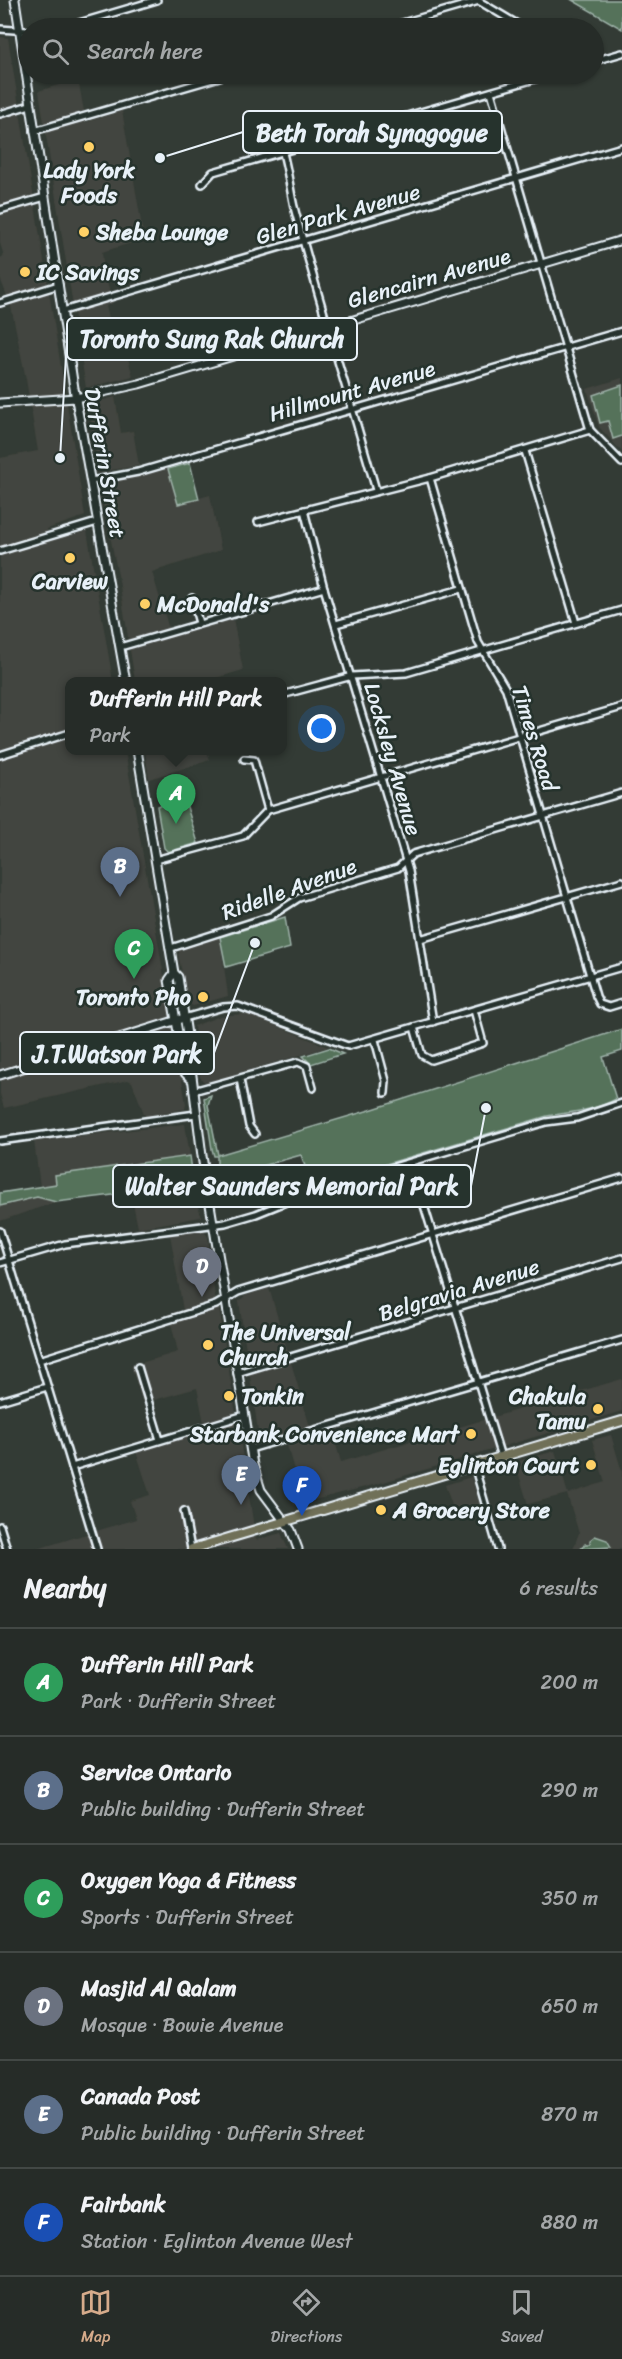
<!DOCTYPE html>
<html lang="en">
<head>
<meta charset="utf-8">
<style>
	body { margin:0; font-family:Sriracha,sans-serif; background:#2e3430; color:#f1f3f6 }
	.you { position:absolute; left:322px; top:729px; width:21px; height:21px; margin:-15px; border:4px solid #fff; border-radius:50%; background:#1a73e8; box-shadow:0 0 0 9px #1a73e833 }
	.badge { display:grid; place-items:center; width:39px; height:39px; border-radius:50%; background:#d6ab8b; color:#fff; font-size:20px; font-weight:700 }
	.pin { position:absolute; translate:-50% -50px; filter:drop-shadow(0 2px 3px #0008) }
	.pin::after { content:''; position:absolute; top:32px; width:21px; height:18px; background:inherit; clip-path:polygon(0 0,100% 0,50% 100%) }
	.popup { position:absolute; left:65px; top:677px; width:222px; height:78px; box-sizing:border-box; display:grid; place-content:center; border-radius:12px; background:#262c28; filter:drop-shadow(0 2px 4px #0005); font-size:20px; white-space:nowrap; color:#a4a7a8 }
	.popup b { font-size:22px; color:#f1f3f6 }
	.popup::after { content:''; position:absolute; left:50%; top:100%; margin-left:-12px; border:12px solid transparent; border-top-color:#262c28 }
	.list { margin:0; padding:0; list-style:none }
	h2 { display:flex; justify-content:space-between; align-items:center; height:78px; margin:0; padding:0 24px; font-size:26px }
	h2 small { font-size:20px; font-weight:400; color:#a4a7a8 }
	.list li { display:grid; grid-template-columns:39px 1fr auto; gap:18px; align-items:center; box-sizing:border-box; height:108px; padding:0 24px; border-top:2px solid #424845 }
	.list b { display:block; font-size:22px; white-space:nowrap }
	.list p { margin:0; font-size:20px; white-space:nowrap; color:#a4a7a8 }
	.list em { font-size:20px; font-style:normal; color:#a4a7a8 }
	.icon { flex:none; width:33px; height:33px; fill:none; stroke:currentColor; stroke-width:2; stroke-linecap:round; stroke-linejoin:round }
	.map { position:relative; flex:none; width:622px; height:1549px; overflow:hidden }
	.search { position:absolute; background:#262c28; box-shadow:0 2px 4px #0004; left:18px; right:18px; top:18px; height:66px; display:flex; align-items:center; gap:15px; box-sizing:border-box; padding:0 21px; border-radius:33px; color:#a4a7a8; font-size:22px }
	.sheet { height:726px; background:#262c28 }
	nav { display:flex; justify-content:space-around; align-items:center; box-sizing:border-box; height:84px; border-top:2px solid #424845; background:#262c28; font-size:16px; color:#a4a7a8 }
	nav a { display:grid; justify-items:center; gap:3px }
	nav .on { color:#d6ab8b }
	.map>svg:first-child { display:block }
</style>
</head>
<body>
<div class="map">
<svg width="622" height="1549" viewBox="0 0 622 1549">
	<rect width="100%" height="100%" fill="#333b35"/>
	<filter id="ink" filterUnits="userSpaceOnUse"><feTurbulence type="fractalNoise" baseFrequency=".0167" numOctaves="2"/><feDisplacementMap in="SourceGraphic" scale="12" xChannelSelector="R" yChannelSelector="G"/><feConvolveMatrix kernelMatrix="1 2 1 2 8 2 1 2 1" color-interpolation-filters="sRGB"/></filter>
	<g filter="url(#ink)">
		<g fill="#43453f">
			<path d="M0,37L8,38L85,516L47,529L49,541L87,531L113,681L70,682V750L125,751L186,1104L185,1109L145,1116L132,1082L128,1080L4,1108L0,1094V458L38,451L26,379L11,306L0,278V258L4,256L0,243Z"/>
			<path d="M78,79L86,122L122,111L144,239L102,252L104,272L113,303L106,306L118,354L126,352L133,376L86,388L39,91Z"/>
			<path d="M622,378V452L599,427L587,389Z"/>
			<path d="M115,397L121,433L133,431L139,466L98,472L89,404Z"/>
			<path d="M168,469L178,504L210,495L221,550L152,572L171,636L233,619L243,670L206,681H135L119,580L100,486Z"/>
			<path d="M145,751H207L210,760L149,779Z"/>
			<path d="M220,937L228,996L193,1006L189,1003L178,955L180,950Z"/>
			<path d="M242,1014L252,1016L328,1047L208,1082L203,1081L200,1077L194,1026L220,1016Z"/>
			<path d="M185,1124L190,1156L56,1175V1184L40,1186L34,1141Z"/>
			<path d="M194,1185L201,1217L138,1228L131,1193Z"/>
			<path d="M37,1197L56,1202L0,1221V1206Z"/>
			<path d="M203,1230L208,1237L215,1297L220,1314L256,1540L281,1533L288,1549H37L136,1519L130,1501L150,1495L134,1445L204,1423L197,1388L143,1403L131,1366L178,1352L169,1314L183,1310L170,1234Z"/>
			<path d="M269,1288L310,1427L329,1421L341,1462L622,1379V1411L377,1484L294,1505L289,1487L298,1484L284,1435L263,1440L259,1438L239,1301L245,1296Z"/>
			<path d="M611,1435L622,1472V1549H573L579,1533L567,1494L528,1504L515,1462L555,1451L568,1494L605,1482L592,1440Z"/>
			<path d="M471,1477L481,1507L455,1514L445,1485Z"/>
		</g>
		<g fill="#54725a" stroke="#9eb2a9" stroke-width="1.5">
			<path d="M572,0H622V29Z"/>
			<path d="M622,385V436L613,439L608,421L600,423L593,395Z"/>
			<path d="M190,463L199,499L178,504L168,469Z"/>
			<path d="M184,797L198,843L168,852L164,848L157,806Z"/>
			<path d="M285,917L290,948L226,967L220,937Z"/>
			<path d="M622,1029V1051L603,1057L616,1099C594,1111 571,1112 547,1116L312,1186L301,1155L258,1167L217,1173V1156H214L212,1149L204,1098L211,1095L208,1105L218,1155L370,1110Z"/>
			<path d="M329,1048L343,1054L311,1064L303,1056Z"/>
			<path d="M190,1156L194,1185L56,1202L37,1197L0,1206V1193L56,1184L55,1175Z"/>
			<path d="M595,1536L607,1540L611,1547L581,1549L585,1544H590V1540Z"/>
		</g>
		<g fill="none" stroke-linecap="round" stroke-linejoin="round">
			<g stroke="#e8f1f8" stroke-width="10">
				<g id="street">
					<path d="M477,0L524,28"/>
					<path d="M62,28L157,0"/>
					<path d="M385,28L479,1"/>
					<path d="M0,29L28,31"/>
					<path d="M594,61L622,53"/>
					<path d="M491,92L590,430L622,463"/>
					<path d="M0,114L30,105"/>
					<path d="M34,131L230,74"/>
					<path d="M283,153C288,171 290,189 294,207C319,302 349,396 376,490"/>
					<path d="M202,184L213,172L552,74"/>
					<path d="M0,210L45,197"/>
					<path d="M0,303L59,285"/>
					<path d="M63,311L622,147"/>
					<path d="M525,451L576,623"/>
					<path d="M430,478L478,642L506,689L596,996L600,1004L609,1007L622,1003"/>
					<path d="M91,481L138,472L622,331"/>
					<path d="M304,510L324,588L409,871L433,1022"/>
					<path d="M258,522L430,478L590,430"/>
					<path d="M0,551L97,522"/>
					<path d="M192,598L199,623"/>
					<path d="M336,624L461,589"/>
					<path d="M120,647L324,588"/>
					<path d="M282,695L352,676L406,673L622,610"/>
					<path d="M0,755L70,733"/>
					<path d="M244,759L254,760L268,810"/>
					<path d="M155,860L243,836L268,810L622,707"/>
					<path d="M420,939L622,881"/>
					<path d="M171,948L271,916L299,898L398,868L413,854L622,793"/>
					<path d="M184,1018L223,1007L238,1006L348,1046L622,967"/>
					<path d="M414,1027L422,1055L431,1060L483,1043L474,1010"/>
					<path d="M375,1040L386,1081L385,1093"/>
					<path d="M240,1079L249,1126L255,1134"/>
					<path d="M193,1091L298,1062L307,1066L313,1088"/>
					<path d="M0,1141L196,1114"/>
					<path d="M411,1163L501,1457"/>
					<path d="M0,1231L97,1549"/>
					<path d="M0,1263L65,1244L225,1223L256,1214L313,1191L546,1122L577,1118L622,1103"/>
					<path d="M39,1360L216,1305L238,1292L622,1178"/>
					<path d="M138,1367L160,1440"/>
					<path d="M237,1373L622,1258"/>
					<path d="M0,1401L47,1387"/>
					<path d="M250,1449L622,1340"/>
					<path d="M474,1465L498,1549"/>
					<path d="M72,1467L245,1415"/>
					<path d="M184,1511L191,1549"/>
					<path d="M0,1526L7,1549"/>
				</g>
			</g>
			<g stroke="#e8f1f8" stroke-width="11">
				<g id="secondary">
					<path d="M15,0L74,388L126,682"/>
					<path d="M0,403L76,398L139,384L622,240"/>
					<path d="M137,750L174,973L178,977L186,1028L202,1156L253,1465L261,1490L291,1530L298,1549"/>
					<path d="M174,973L169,980L185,1073L190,1078"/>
					<path d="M0,1075L184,1018"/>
				</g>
			</g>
			<g stroke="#e8f1f8" stroke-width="12">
				<path id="primary" d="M192,1549L622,1421"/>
			</g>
			<use href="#street" stroke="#26332d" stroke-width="5"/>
			<use href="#secondary" stroke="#26332d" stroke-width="7"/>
			<use href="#primary" stroke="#706f59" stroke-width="8"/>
		</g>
	</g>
	<g fill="#ffd166" stroke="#26332d" stroke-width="2">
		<circle cx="89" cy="147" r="6"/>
		<circle cx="84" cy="232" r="6"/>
		<circle cx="25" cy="272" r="6"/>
		<circle cx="70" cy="558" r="6"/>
		<circle cx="145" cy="604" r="6"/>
		<circle cx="203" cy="997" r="6"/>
		<circle cx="208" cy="1345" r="6"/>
		<circle cx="229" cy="1396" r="6"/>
		<circle cx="598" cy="1409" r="6"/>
		<circle cx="471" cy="1434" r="6"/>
		<circle cx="591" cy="1465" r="6"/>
		<circle cx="381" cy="1510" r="6"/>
	</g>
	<g text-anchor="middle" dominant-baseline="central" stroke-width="5" stroke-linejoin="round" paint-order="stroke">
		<g font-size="22" font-weight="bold" fill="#e8f1f8" stroke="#26332d" text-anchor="start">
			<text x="89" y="170" text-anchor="middle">Lady York<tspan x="89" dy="25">Foods</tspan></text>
			<text x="96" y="232">Sheba Lounge</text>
			<text x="37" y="272">IC Savings</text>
			<text x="70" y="581" text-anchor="middle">Carview</text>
			<text x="157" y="604">McDonald's</text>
			<text x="191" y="997" text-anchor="end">Toronto Pho</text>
			<text x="220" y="1332">The Universal<tspan x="220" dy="25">Church</tspan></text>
			<text x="241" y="1396">Tonkin</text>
			<text x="586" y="1396" text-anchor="end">Chakula<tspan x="586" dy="25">Tamu</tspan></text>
			<text x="459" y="1434" text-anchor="end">Starbank Convenience Mart</text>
			<text x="579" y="1465" text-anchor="end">Eglinton Court</text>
			<text x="393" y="1510">A Grocery Store</text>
		</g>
		<g font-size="22" fill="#e8f1f8" stroke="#26332d">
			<text transform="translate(338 214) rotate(-16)">Glen Park Avenue</text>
			<text transform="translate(429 278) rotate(-16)">Glencairn Avenue</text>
			<text transform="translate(352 391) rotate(-16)">Hillmount Avenue</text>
			<text transform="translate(105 463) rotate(80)">Dufferin Street</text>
			<text transform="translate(535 738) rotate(73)">Times Road</text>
			<text transform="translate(393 759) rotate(74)">Locksley Avenue</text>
			<text transform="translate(289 889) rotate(-20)">Ridelle Avenue</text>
			<text transform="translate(459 1290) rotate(-17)">Belgravia Avenue</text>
		</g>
	</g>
	<path fill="none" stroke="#e8f1f8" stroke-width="2" d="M160 158L243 132M60 458L67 339M255 943L214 1053M486 1108L471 1186"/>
	<g fill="#e8f1f8" stroke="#26332d" stroke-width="2">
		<circle cx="160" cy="158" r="6"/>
		<circle cx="60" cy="458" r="6"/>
		<circle cx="255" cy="943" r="6"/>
		<circle cx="486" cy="1108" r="6"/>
	</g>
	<g fill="#26332d" stroke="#e8f1f8" stroke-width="2">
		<rect x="243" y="111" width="259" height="42" rx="6"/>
		<rect x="67" y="318" width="290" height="42" rx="6"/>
		<rect x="20" y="1032" width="194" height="42" rx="6"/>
		<rect x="113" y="1165" width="358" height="42" rx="6"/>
	</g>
	<g font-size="24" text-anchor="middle" font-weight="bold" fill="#e8f1f8">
		<text x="372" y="141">Beth Torah Synagogue</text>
		<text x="212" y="347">Toronto Sung Rak Church</text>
		<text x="117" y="1062">J.T.Watson Park</text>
		<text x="292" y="1194">Walter Saunders Memorial Park</text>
	</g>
</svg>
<div class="you"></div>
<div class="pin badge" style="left:176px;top:824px;background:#2e9e5b">A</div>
<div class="popup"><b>Dufferin Hill Park</b>Park</div>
<div class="pin badge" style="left:120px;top:897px;background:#5c6f8a">B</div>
<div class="pin badge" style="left:134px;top:979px;background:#2e9e5b">C</div>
<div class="pin badge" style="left:202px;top:1297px;background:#6b7280">D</div>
<div class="pin badge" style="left:241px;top:1505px;background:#5c6f8a">E</div>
<div class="pin badge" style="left:302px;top:1516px;background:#1a4fb4">F</div>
<div class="search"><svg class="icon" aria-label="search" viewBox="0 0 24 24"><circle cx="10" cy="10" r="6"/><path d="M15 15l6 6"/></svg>Search here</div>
</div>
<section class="sheet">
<h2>Nearby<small>6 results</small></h2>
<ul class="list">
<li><span class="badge" style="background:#2e9e5b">A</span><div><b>Dufferin Hill Park</b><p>Park · Dufferin Street</p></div><em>200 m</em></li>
<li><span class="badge" style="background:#5c6f8a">B</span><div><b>Service Ontario</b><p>Public building · Dufferin Street</p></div><em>290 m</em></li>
<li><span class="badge" style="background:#2e9e5b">C</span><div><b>Oxygen Yoga &amp; Fitness</b><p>Sports · Dufferin Street</p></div><em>350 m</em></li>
<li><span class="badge" style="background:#6b7280">D</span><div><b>Masjid Al Qalam</b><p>Mosque · Bowie Avenue</p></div><em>650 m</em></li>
<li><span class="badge" style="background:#5c6f8a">E</span><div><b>Canada Post</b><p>Public building · Dufferin Street</p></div><em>870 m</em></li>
<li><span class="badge" style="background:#1a4fb4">F</span><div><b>Fairbank</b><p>Station · Eglinton Avenue West</p></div><em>880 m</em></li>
</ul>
</section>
<nav>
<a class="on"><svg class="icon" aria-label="map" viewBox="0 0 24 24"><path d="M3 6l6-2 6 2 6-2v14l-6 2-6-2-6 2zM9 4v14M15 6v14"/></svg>Map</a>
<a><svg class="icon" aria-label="directions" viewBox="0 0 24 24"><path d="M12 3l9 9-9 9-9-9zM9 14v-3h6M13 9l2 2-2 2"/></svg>Directions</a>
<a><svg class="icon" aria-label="saved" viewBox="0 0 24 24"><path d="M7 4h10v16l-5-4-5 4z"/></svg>Saved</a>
</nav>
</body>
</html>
